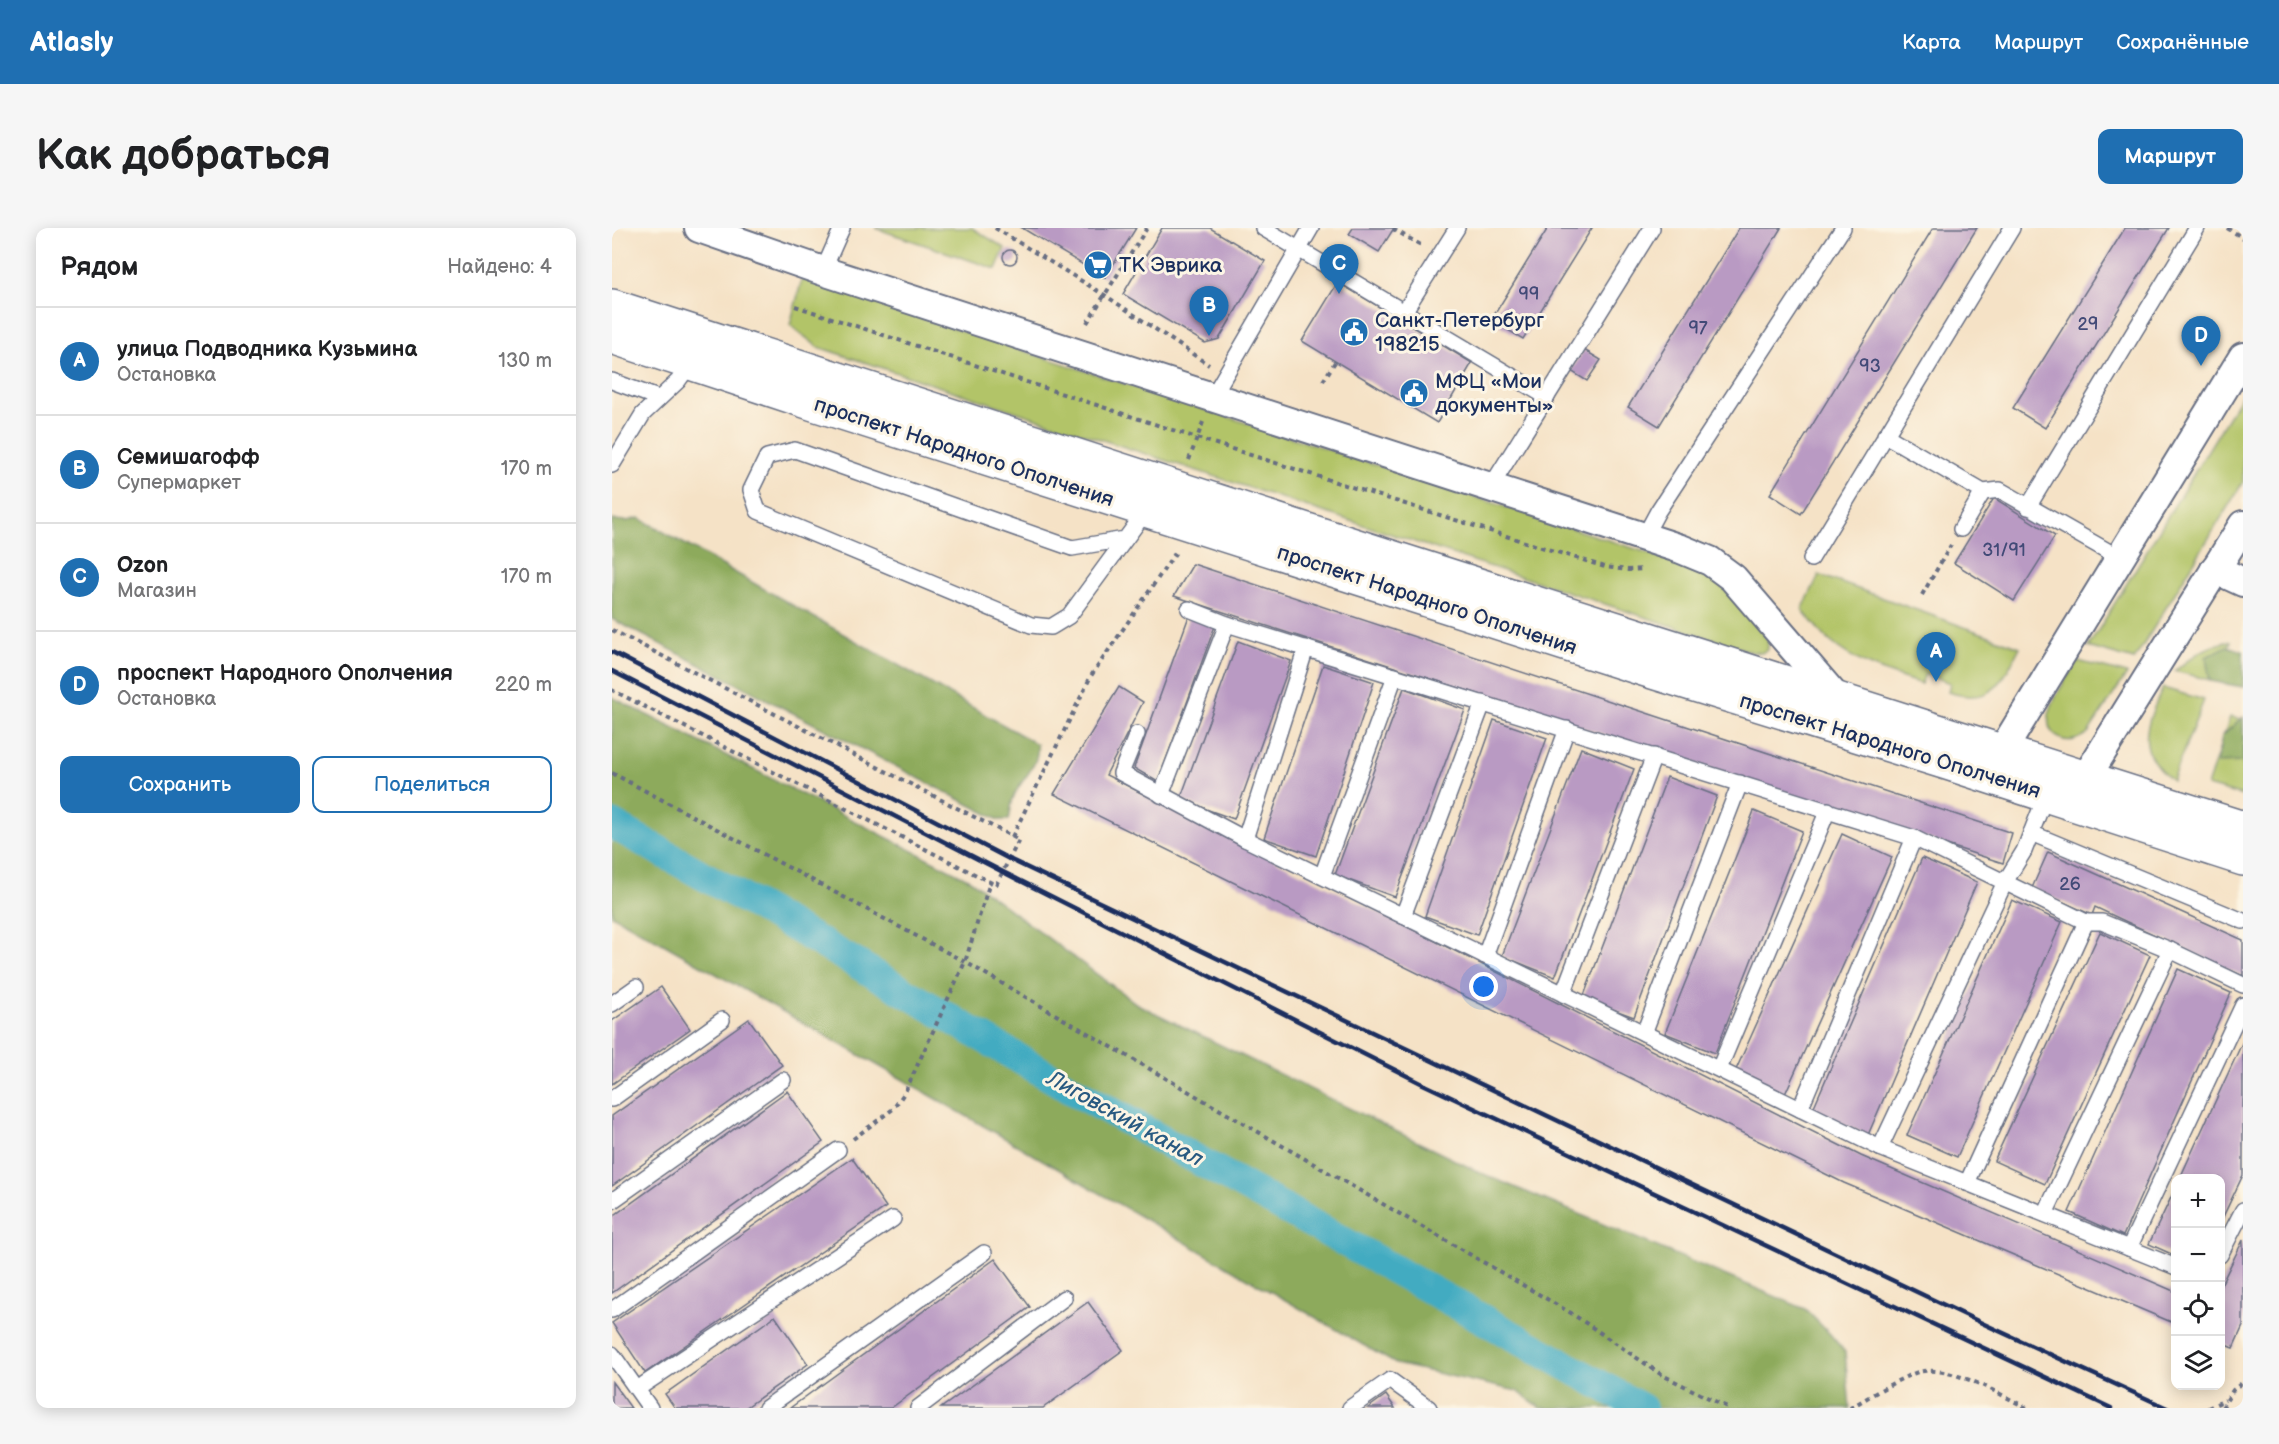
<!DOCTYPE html>
<html lang="ru">
<head>
<meta charset="utf-8">
<style>
	body { margin:0; font-family:"Balsamiq Sans",sans-serif; background:#f6f6f6; color:#202124 }
	.controls { position:absolute; right:18px; bottom:18px; display:grid; overflow:hidden; border-radius:12px; box-shadow:0 3px 15px #0003 }
	.controls button { width:54px; height:54px; display:grid; place-items:center; padding:0; border:0; border-bottom:2px solid #e0e0e0; background:#fff; color:#202124; font:30px sans-serif }
	.you { position:absolute; left:872px; top:759px; width:21px; height:21px; margin:-15px; border:4px solid #fff; border-radius:50%; background:#1a73e8; box-shadow:0 0 0 9px #1a73e833 }
	.badge { display:grid; place-items:center; width:39px; height:39px; border-radius:50%; background:#1f6fb2; color:#fff; font-size:20px; font-weight:700 }
	.pin { position:absolute; translate:-50% -50px; filter:drop-shadow(0 2px 3px #0008) }
	.pin::after { content:''; position:absolute; top:32px; width:21px; height:18px; background:inherit; clip-path:polygon(0 0,100% 0,50% 100%) }
	.list { margin:0; padding:0; list-style:none }
	h2 { display:flex; justify-content:space-between; align-items:center; height:78px; margin:0; padding:0 24px; font-size:26px }
	h2 small { font-size:20px; font-weight:400; color:#757577 }
	.list li { display:grid; grid-template-columns:39px 1fr auto; gap:18px; align-items:center; box-sizing:border-box; height:108px; padding:0 24px; border-top:2px solid #e0e0e0 }
	.list b { display:block; font-size:22px; white-space:nowrap }
	.list p { margin:0; font-size:20px; white-space:nowrap; color:#757577 }
	.list em { font-size:20px; font-style:normal; color:#757577 }
	.actions { display:flex; gap:12px; padding:18px 24px }
	.actions a { flex:1; padding:14px 0; border:2px solid #1f6fb2; border-radius:12px; text-align:center; font-size:21px; color:#1f6fb2 }
	.actions .main { background:#1f6fb2; color:#fff }
	.icon { flex:none; width:33px; height:33px; fill:none; stroke:currentColor; stroke-width:2; stroke-linecap:round; stroke-linejoin:round }
	.map { position:relative; flex:none; width:1631px; height:1180px; overflow:hidden; border-radius:12px }
	header { display:flex; align-items:center; gap:36px; box-sizing:border-box; height:84px; padding:0 30px; background:#1f6fb2; color:#fff }
	header strong { font-size:28px }
	nav { display:flex; gap:33px; margin-inline-start:auto; font-size:21px }
	.intro { display:flex; align-items:center; justify-content:space-between; box-sizing:border-box; height:144px; padding:0 36px }
	h1 { margin:0; font-size:42px }
	.button { padding:15px 27px; border-radius:12px; background:#1f6fb2; color:#fff; font-size:21px; font-weight:700 }
	main { display:flex; gap:36px; padding:0 36px }
	aside { flex:1; background:#fff; border-radius:12px; box-shadow:0 3px 15px #0003 }
	.map>svg:first-child { display:block }
</style>
</head>
<body>
<header>
<strong>Atlasly</strong>
<nav><a>Карта</a><a>Маршрут</a><a>Сохранённые</a></nav>
</header>
<div class="intro"><h1>Как добраться</h1><a class="button">Маршрут</a></div>
<main>
<aside>
<h2>Рядом<small>Найдено: 4</small></h2>
<ul class="list">
<li><span class="badge">A</span><div><b>улица Подводника Кузьмина</b><p>Остановка</p></div><em>130 m</em></li>
<li><span class="badge">B</span><div><b>Семишагофф</b><p>Супермаркет</p></div><em>170 m</em></li>
<li><span class="badge">C</span><div><b>Ozon</b><p>Магазин</p></div><em>170 m</em></li>
<li><span class="badge">D</span><div><b>проспект Народного Ополчения</b><p>Остановка</p></div><em>220 m</em></li>
</ul>
<div class="actions"><a class="main">Сохранить</a><a>Поделиться</a></div>
</aside>
<div class="map">
<svg width="1631" height="1180" viewBox="0 0 1631 1180">
	<rect width="100%" height="100%" fill="#fcf5e5"/>
	<filter id="ink" filterUnits="userSpaceOnUse"><feTurbulence type="fractalNoise" baseFrequency=".0167" numOctaves="2"/><feDisplacementMap in="SourceGraphic" scale="12" xChannelSelector="R" yChannelSelector="G"/><feConvolveMatrix kernelMatrix="1 2 1 2 8 2 1 2 1" color-interpolation-filters="sRGB"/></filter>
	<filter id="wash" filterUnits="userSpaceOnUse"><feTurbulence type="fractalNoise" baseFrequency=".008" numOctaves="4" result="noise"/><feDisplacementMap in="SourceGraphic" scale="24" xChannelSelector="R" yChannelSelector="G"/><feGaussianBlur stdDeviation="1.35" result="paint"/><feColorMatrix in="noise" values="0 0 0 0 0 0 0 0 0 0 0 0 0 0 0 0 0 1.4 0 .05"/><feComposite in="paint" operator="in"/></filter>
	<g filter="url(#wash)">
		<rect width="100%" height="100%" fill="#f5e2c6"/>
		<g fill="#b2c468" stroke="#667a63" stroke-width="1.5">
			<path d="M263,0H360L393,20L384,41Z"/>
			<path d="M190,51L1070,336L1095,347L1113,360L1152,406L1156,413V420L1150,425L1140,424L206,119L178,97Z"/>
			<path d="M1631,165V254L1522,432L1476,419Z"/>
			<path d="M1207,347L1408,419C1389,455 1382,478 1336,464L1338,455L1313,446L1309,456C1276,445 1245,436 1219,414C1208,405 1199,392 1190,382Z"/>
			<path d="M1619,413L1602,453L1563,443C1581,427 1596,417 1619,413Z"/>
			<path d="M1466,433L1515,446L1476,505C1467,511 1459,515 1449,511C1417,497 1455,451 1466,433Z"/>
			<path d="M1551,460L1592,472L1560,552C1522,523 1533,497 1551,460Z"/>
			<path d="M1618,489L1631,492V568L1595,558Z"/>
		</g>
		<g fill="#8daa5c" stroke="#546c5d" stroke-width="1.5">
			<path d="M27,290L425,516C428,537 413,547 404,564C399,571 399,583 397,592H387L0,391V292L15,293Z"/>
			<path d="M1615,418L1631,423V459L1598,453L1594,429Z"/>
			<path d="M0,469L358,652L525,776L869,945L1193,1081L1218,1106L1233,1124L1238,1180H929L905,1163L784,1136L297,855L0,687Z"/>
			<path d="M1631,489V534L1605,535L1610,508Z"/>
		</g>
		<g fill="none" stroke-linecap="round" stroke-linejoin="round">
			<path stroke="#42abc1" stroke-width="30" d="M0,596L175,695L464,864L1030,1180"/>
		</g>
		<g id="blocks">
			<g fill="#b99ac3">
				<path d="M410,0H524L493,50Z"/>
				<path d="M550,0H598L653,33L607,111L593,115L511,66Z"/>
				<path d="M741,0H782L767,24L737,6Z"/>
				<path d="M936,0H980L911,111L879,92Z"/>
				<path d="M1127,0H1169L1047,198L1016,179Z"/>
				<path d="M1321,0H1365L1189,286L1158,266Z"/>
				<path d="M1513,0H1557L1433,200L1401,180Z"/>
				<circle cx="398" cy="29" r="7"/>
				<path d="M726,54L860,135L825,195L690,113Z"/>
				<path d="M972,122L989,132L975,153L959,143Z"/>
				<path d="M1382,270L1443,308L1402,373L1342,335Z"/>
				<path d="M581,336L1400,605L1391,635L562,368Z"/>
				<path d="M577,388L603,398L546,554L522,540Z"/>
				<path d="M626,413L679,433L622,591L568,572Z"/>
				<path d="M711,437L762,454L704,628L652,610Z"/>
				<path d="M507,459L531,474L494,547L1249,928L1564,1064V1096L1232,955L442,566Z"/>
				<path d="M792,460L853,482L783,669L723,647Z"/>
				<path d="M882,492L935,510L865,707L813,688Z"/>
				<path d="M969,520L1022,541L943,749L890,728Z"/>
				<path d="M1055,549L1105,568L1022,789L971,770Z"/>
				<path d="M1142,583L1190,603L1103,825L1053,805Z"/>
				<path d="M1230,606L1280,629L1173,866L1123,844Z"/>
				<path d="M1436,624L1631,712V748L1483,679L1480,687L1420,660Z"/>
				<path d="M1310,630L1365,654L1256,907L1200,883Z"/>
				<path d="M1400,672L1450,694L1345,929L1295,907Z"/>
				<path d="M1488,704L1538,727L1433,956L1382,933Z"/>
				<path d="M1566,741L1619,765L1511,1008L1457,984Z"/>
				<path d="M49,759L78,801L0,856V793Z"/>
				<path d="M137,791L170,837L0,958V888Z"/>
				<path d="M1631,813V947L1608,995V950H1568Z"/>
				<path d="M175,863L211,914L0,1065V989Z"/>
				<path d="M240,930L274,979L33,1145L0,1095Z"/>
				<path d="M1564,959V1028L1537,1016Z"/>
				<path d="M1631,1012V1098L1621,1120L1608,1115V1059Z"/>
				<path d="M383,1031L418,1079L279,1180H178Z"/>
				<path d="M476,1074L511,1122L431,1180H329Z"/>
				<path d="M163,1088L196,1136L133,1180H63L53,1166Z"/>
				<path d="M0,1154L19,1180H0Z"/>
				<path d="M774,1167L783,1180H756Z"/>
			</g>
		</g>
	</g>
	<g filter="url(#ink)">
		<use href="#blocks" fill-opacity="0" stroke="#676e82" stroke-width="1.5"/>
		<g fill="none" stroke-linecap="round" stroke-linejoin="round">
			<g stroke="#676e82" stroke-width="18">
				<g id="lane">
					<path d="M651,0L935,169"/>
					<path d="M211,43L230,0"/>
					<path d="M792,84L845,0"/>
					<path d="M0,153L46,170"/>
					<path d="M601,168L699,0"/>
					<path d="M1273,207L1371,264L1388,262L1508,330"/>
					<path d="M0,237L31,186L66,153L79,135"/>
					<path d="M878,260L1040,0"/>
					<path d="M1416,279L1585,0"/>
					<path d="M1349,301L1371,264"/>
					<path d="M1032,309L1046,283L1231,0"/>
					<path d="M513,311L460,320L183,222L155,229L139,262L146,283L419,397L439,399L457,388L534,283"/>
					<path d="M1199,331L1400,0"/>
					<path d="M577,381L615,396L1302,610L1474,694H1490L1558,722L1631,757"/>
					<path d="M525,506L509,545L633,611L1268,920L1564,1039"/>
					<path d="M549,567L615,396"/>
					<path d="M1419,605L1631,693"/>
					<path d="M633,611L694,420"/>
					<path d="M710,648L783,448"/>
					<path d="M791,688L871,475"/>
					<path d="M873,728L955,501"/>
					<path d="M951,766L1042,528"/>
					<path d="M0,776L24,759"/>
					<path d="M1032,805L1128,555"/>
					<path d="M1107,841L1216,582"/>
					<path d="M0,871L110,792"/>
					<path d="M1188,881L1302,610"/>
					<path d="M1268,920L1393,654L1412,623L1434,567"/>
					<path d="M1355,955L1474,694"/>
					<path d="M0,973L171,852"/>
					<path d="M1433,986L1558,722"/>
					<path d="M1517,1020L1631,777"/>
					<path d="M1608,1027L1631,982"/>
					<path d="M0,1082L226,922"/>
					<path d="M0,1126L38,1180"/>
					<path d="M25,1161L281,991"/>
					<path d="M154,1180L372,1025"/>
					<path d="M306,1180L452,1070"/>
					<path d="M738,1180L778,1152L817,1180"/>
				</g>
			</g>
			<g stroke="#676e82" stroke-width="32">
				<g id="street">
					<path d="M87,0L211,43L1069,321L1098,333L1121,350L1226,472"/>
					<path d="M1603,341L1631,354"/>
					<path d="M1391,545L1390,523L1631,129"/>
					<path d="M1459,565L1473,551L1631,297"/>
				</g>
			</g>
			<g stroke="#676e82" stroke-width="36">
				<g id="secondary">
					<path d="M0,78L782,330L1631,600"/>
					<path d="M0,109L202,176L1031,441L1335,535L1631,631"/>
				</g>
			</g>
			<g stroke="#676e82" stroke-width="4" stroke-dasharray="4.5 4.5" stroke-linecap="butt">
				<path d="M383,0L494,68L597,137"/>
				<path d="M1615,0L1631,10"/>
				<path d="M781,1L809,17"/>
				<path d="M183,78L585,210L894,308L993,339L1016,342L1032,341"/>
				<path d="M475,95L535,0"/>
				<path d="M711,153L723,134"/>
				<path d="M577,232L591,194"/>
				<path d="M1310,367L1339,317"/>
				<path d="M0,402L407,612L384,657L0,462"/>
				<path d="M0,545L353,734L959,1085L1050,1147L1117,1180"/>
				<path d="M400,609L479,448L564,324"/>
				<path d="M241,911L281,881L293,864L353,734L378,654"/>
				<path d="M1238,1180C1259,1168 1280,1154 1303,1145C1335,1134 1387,1166 1415,1180"/>
				<path d="M1596,1180L1613,1172"/>
				<path d="M1610,1180L1621,1162L1631,1154"/>
			</g>
			<use href="#lane" stroke="#fff" stroke-width="15"/>
			<use href="#street" stroke="#fff" stroke-width="28"/>
			<use href="#secondary" stroke="#fff" stroke-width="33"/>
			<g stroke="#1b2f5e" stroke-width="4.5">
				<path d="M0,424L397,631L1372,1096L1555,1180"/>
				<path d="M0,443L391,644L811,856L1499,1180"/>
			</g>
		</g>
	</g>
	<defs>
		<g id="supermarket-disc" transform="scale(1.5)"><circle r="9.5" fill="#1f6fb2" stroke="#fcf5e5"/><path d="M-6-5.5h2.5l.6 2H6L4.5 2H-2.5L-4.4-4H-6ZM-1.5 3.2a1.3 1.3 0 1 0 .1 0ZM3 3.2a1.3 1.3 0 1 0 .1 0Z" fill="#fff"/></g>
		<g id="civic-disc" transform="scale(1.5)"><circle r="9.5" fill="#1f6fb2" stroke="#fcf5e5"/><path d="M-.6-6.5H3V-4.5H.6V-3L4-1V1h2V6H-6V1h2V-1L-.6-3ZM-1.2 2.5V6h2.4V2.5Z" fill="#fff"/></g>
	</defs>
	<g fill-rule="evenodd">
		<use href="#supermarket-disc" x="486" y="37"/>
		<use href="#civic-disc" x="742" y="104"/>
		<use href="#civic-disc" x="802" y="165"/>
	</g>
	<g text-anchor="middle" dominant-baseline="central" stroke-width="6" stroke-linejoin="round" paint-order="stroke">
		<g font-size="18" fill="#424a77">
			<text x="917" y="66">99</text>
			<text x="1476" y="96">29</text>
			<text x="1086" y="100">97</text>
			<text x="1258" y="138">93</text>
			<text x="1392" y="322">31/91</text>
			<text x="1458" y="656">26</text>
		</g>
		<g font-size="21" fill="#1b2f5e" stroke="#fcf5e5" text-anchor="start">
			<text x="507" y="37">ТК Эврика</text>
			<text x="763" y="92">Санкт-Петербург<tspan x="763" dy="24">198215</tspan></text>
			<text x="823" y="153">МФЦ «Мои<tspan x="823" dy="24">документы»</tspan></text>
		</g>
		<g font-size="21" fill="#1b2f5e" stroke="#fcf5e5">
			<text transform="translate(352 224) rotate(18)">проспект Народного Ополчения</text>
			<text transform="translate(815 372) rotate(18)">проспект Народного Ополчения</text>
			<text transform="translate(1278 518) rotate(17)">проспект Народного Ополчения</text>
		</g>
		<g font-size="22" font-style="italic" fill="#295a81" stroke="#fcf5e5">
			<text transform="translate(513 891) rotate(29)">Лиговский канал</text>
		</g>
	</g>
</svg>
<div class="controls">
<button>+</button>
<button>−</button>
<button><svg class="icon" aria-label="locate" viewBox="0 0 24 24"><circle cx="12" cy="12" r="6"/><path d="M12 2v4M12 18v4M2 12h4M18 12h4"/></svg></button>
<button><svg class="icon" aria-label="layers" viewBox="0 0 24 24"><path d="M12 4l9 5-9 5-9-5zM3 14l9 5 9-5"/></svg></button>
</div>
<div class="you"></div>
<div class="pin badge" style="left:1324px;top:454px">A</div>
<div class="pin badge" style="left:597px;top:108px">B</div>
<div class="pin badge" style="left:727px;top:66px">C</div>
<div class="pin badge" style="left:1589px;top:138px">D</div>
</div>
</main>
</body>
</html>
